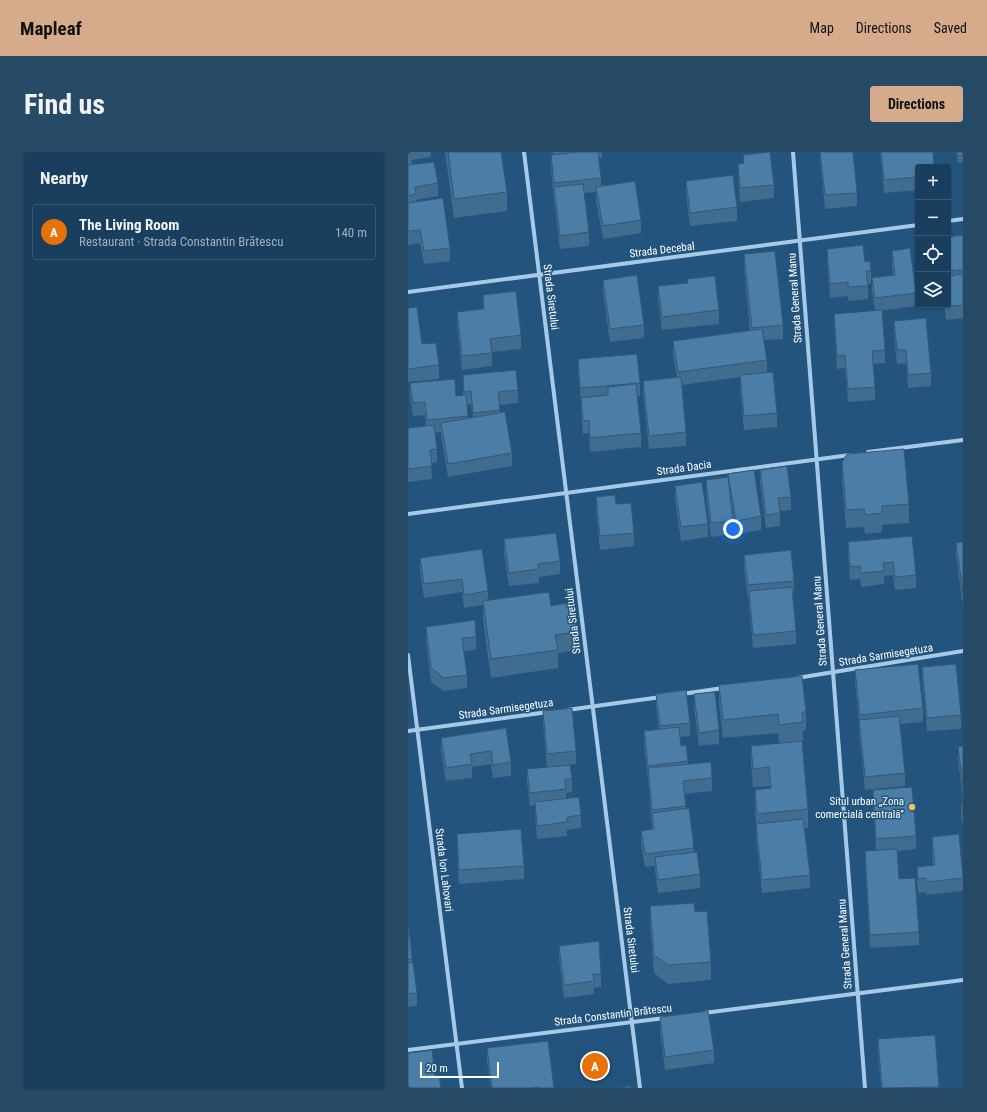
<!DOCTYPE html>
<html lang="en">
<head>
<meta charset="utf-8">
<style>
	body { margin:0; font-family:"Roboto Condensed",sans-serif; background:#274a67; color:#f1f3f6 }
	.controls { position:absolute; right:12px; top:12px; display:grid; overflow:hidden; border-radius:4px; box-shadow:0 1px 3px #0004 }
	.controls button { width:36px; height:36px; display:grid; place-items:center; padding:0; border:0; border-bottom:1px solid #385873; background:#1a3f5e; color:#f1f3f6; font:20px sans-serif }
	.scale { position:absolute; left:12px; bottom:10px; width:79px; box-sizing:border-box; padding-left:4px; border:2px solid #fff; border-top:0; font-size:11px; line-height:14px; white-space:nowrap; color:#fff; -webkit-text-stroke:3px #22547e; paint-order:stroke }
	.you { position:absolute; left:325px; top:377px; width:14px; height:14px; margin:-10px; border:3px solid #fff; border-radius:50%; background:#1a73e8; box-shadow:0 0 0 6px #1a73e833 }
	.badge { display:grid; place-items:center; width:26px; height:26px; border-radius:50%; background:#d6ab8b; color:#fff; font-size:13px; font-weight:700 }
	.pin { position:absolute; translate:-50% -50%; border:2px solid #fff; box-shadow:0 1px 4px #0006 }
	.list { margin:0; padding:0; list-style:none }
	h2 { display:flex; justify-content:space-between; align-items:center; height:52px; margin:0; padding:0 16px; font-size:17px }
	h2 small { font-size:13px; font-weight:400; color:#9fafbc }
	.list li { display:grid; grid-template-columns:26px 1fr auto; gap:12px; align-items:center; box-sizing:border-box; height:56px; margin:0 8px 8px; padding:0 8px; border:1px solid #385873; border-radius:4px }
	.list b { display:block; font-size:15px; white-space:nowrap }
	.list p { margin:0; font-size:13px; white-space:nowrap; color:#9fafbc }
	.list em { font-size:13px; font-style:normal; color:#9fafbc }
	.icon { flex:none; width:22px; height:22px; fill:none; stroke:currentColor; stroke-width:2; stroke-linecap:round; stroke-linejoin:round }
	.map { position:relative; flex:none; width:555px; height:936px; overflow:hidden; border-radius:4px }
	header { display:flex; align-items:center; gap:24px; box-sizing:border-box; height:56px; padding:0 20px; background:#d6ab8b; color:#111 }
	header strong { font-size:19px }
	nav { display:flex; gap:22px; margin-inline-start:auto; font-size:14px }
	.intro { display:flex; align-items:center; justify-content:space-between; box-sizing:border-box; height:96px; padding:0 24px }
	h1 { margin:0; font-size:28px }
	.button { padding:10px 18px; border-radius:4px; background:#d6ab8b; color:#111; font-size:14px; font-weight:700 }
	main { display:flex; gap:24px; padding:0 24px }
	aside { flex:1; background:#1a3f5e; border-radius:4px; box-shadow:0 1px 3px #0004 }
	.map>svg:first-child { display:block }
</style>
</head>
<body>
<header>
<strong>Mapleaf</strong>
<nav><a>Map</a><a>Directions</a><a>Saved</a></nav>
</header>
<div class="intro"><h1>Find us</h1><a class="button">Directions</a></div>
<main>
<aside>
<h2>Nearby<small></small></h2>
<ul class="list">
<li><span class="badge" style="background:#e8710a">A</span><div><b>The Living Room</b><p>Restaurant · Strada Constantin Brătescu</p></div><em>140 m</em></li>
</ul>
</aside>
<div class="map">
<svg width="555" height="936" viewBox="0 0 555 936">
	<rect width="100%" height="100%" fill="#22547e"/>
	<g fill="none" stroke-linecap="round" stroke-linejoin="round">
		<g stroke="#a6cae6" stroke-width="4">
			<path d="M116,0L232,936"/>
			<path d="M385,0L457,936"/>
			<path d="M540,69L555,67"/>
			<path d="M0,140L510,73"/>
			<path d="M460,300L555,288"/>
			<path d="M0,362L442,303"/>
			<path d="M0,503L54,936"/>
			<path d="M389,526L555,499"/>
			<path d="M274,542L315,536"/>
			<path d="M159,558L253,545"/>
			<path d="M0,579L140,560"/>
			<path d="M296,861L555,828"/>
			<path d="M0,898L257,866"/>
		</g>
	</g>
	<g fill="#406c90" fill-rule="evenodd">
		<path d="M0,0H23V5L4,8V13L30,31V44L8,48V50L42,96V109L16,112L12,91L0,93Z"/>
		<path d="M37,0H93L99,40V59L46,66Z"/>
		<path d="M145,0H194V6H191L193,26V34L233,68V81L195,87L188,48V40L176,41L181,80V94L152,97L146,48L143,16V3L145,2Z"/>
		<path d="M412,0H445L449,41V54L417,57L412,8Z"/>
		<path d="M472,0H525L510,15V38L476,41Z"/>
		<path d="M548,0H555V10L550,11Z"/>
		<path d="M335,3L366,33V46L332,50L330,25V12L335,11Z"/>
		<path d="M278,29L329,55V69L282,74L278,42Z"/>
		<path d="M555,83V166L538,168L536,153H540V85Z"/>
		<path d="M419,97L457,110L463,119V132H460V147L440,149V144L422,146L419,110Z"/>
		<path d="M484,99L508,141V154L470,159L477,198V211L465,212L467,235V248L440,250L437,216L429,217L426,175V162L467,159L464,139V126L485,123L484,112Z"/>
		<path d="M336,102L375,173V187L356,188L359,208V221L369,261V275L336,278L332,236V225L274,233L278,280V294L241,297L235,242V229L269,225L265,202V189L342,178L336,115Z"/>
		<path d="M279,127L311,158V172L254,178L250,147V134L279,131Z"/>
		<path d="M195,128L236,173V186L202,190L195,141Z"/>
		<path d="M75,143L113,183V197L84,200V214L54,218L49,173V160L75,157Z"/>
		<path d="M0,156L14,192L31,213V227L0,230Z"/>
		<path d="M486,169L523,221V234L500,236L498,211L489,212L486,182Z"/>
		<path d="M170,207L232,231V244H229L233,281V295L182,300L181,281L175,282L173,259V249L170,220Z"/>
		<path d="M55,223L110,238V251L92,253V261L104,301V314L40,325L33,284V280L27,281L29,297V310L23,311L24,327L0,330V276L18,274L17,263L5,264L2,244V231L48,244L55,243ZM63,252L65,265L60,266L59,253Z"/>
		<path d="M434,310L501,352V371L474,373V380L457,382L456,375L438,376L434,329Z"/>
		<path d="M352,318L383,345V358L372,359V374L358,376L352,331Z"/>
		<path d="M320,322L353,364V378L328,382L323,349L325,369V382L303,385L298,341V328L320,330Z"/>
		<path d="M267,334L300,372V385L273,389L267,347Z"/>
		<path d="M188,345L226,381V394L192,398L188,358Z"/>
		<path d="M504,384L508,423V436L487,438L485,423L476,424V432L453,435L452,427L442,428L440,404V390Z"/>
		<path d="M96,387L152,409V422L131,425V431L101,434L96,401Z"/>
		<path d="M555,390V454L548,404V391Z"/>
		<path d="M336,403L386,429V442H384L388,479V492L345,496L341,453V447H340L336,416Z"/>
		<path d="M12,406L80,439V449L143,454L169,480V498L150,501V516L83,526L75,468V453L56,456L54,440L16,446L12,419Z"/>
		<path d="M18,475L68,485V498L56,499L59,523V536L36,539L23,530L18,488Z"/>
		<path d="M514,515L553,563V577L519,579L514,528Z"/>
		<path d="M447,518L515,556V570L491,572L497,621V634L457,638L451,581V568L447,531Z"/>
		<path d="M311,533L398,560V578L395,579V589L377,591L400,657V676H397L402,723V736L354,741L348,685V672L347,656V638L361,636V634L345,635L343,612V594L371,591L370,581L315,586L311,552Z"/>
		<path d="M248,542L282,571V584L272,585L273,594L280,609V612L304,626V639L276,642L278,657L286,696V700L292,722V736L250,741L247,718V714L237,715L233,692V679L244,677L240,627L236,593V579L251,578L248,555Z"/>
		<path d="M286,542L311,578V592L291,594L286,556Z"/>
		<path d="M135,559L168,599V612L139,615L135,572Z"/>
		<path d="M98,576L103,610V624L85,626L83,612L64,615V626L38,629L33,599V586Z"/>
		<path d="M555,594V647L550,608V595Z"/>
		<path d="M119,617L164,627V640L158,641V647L173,663V676L159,678V684L129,687L127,663V653L122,654L119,630Z"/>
		<path d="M465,638L508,684V697L489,699L491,727L511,780V793L462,796L457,712V699L468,698L465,651Z"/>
		<path d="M553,650H555V675L553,664Z"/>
		<path d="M49,682L116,714V727L51,732L49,695Z"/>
		<path d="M524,685L555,722V739L518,743V740L510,741L509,728V715L525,713L524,698Z"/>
		<path d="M242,754L287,760L303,810V828L260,832L246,821L242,772Z"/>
		<path d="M0,773L1,784L9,841V854L0,855Z"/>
		<path d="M151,794L193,822V835L186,836V842L156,846L151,807Z"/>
		<path d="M252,865L306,898V911L257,918L252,879Z"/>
		<path d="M527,883L531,936H473L470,900V887Z"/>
		<path d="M79,896L146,936H83L79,909Z"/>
	</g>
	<g fill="#4b7ea7" stroke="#345875">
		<path d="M40,0H93L99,40L46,47Z"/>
		<path d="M169,0H190L193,26L146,31L143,3Z"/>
		<path d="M362,0L366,33L332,36L330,12L336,11L335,3Z"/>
		<path d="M412,0H445L449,41L417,43Z"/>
		<path d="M473,0H525L526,15H510V25L476,28Z"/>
		<path d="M549,0H555V3L550,4Z"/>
		<path d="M26,10L30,31L7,35L8,42L0,44V13Z"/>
		<path d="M325,23L329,55L282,61L278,29Z"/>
		<path d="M227,29L233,68L195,74L188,35Z"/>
		<path d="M175,32L181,80L152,84L146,35Z"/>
		<path d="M35,46L42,96L16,99L12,78L0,79V51Z"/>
		<path d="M555,83V118L540,119V85Z"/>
		<path d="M455,93L457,110L462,109L463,119H458L460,134L440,135V130L422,132L419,97Z"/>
		<path d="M502,96L508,141L467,146L464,126L487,123L484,99Z"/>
		<path d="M367,99L375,173L344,176L336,102Z"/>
		<path d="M555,122V153L538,155V153H540V124Z"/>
		<path d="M229,123L236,173L202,177L195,128Z"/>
		<path d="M307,124L311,158L254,165L250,134L280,131L279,127Z"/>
		<path d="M108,139L113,183L82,187L84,201L54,204L49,160L76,157L75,143Z"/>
		<path d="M9,155L14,192L28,191L31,213L0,217V156Z"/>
		<path d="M474,158L477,198L464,199L467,235L440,237L437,203L429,204L426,162Z"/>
		<path d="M518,166L523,221L500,223L498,198H489L486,169Z"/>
		<path d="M354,177L359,208L270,220L265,189Z"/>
		<path d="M229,202L232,231L172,236L170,207Z"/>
		<path d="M108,218L110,238L90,240L92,258L65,261L63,239L56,240L55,223Z"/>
		<path d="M365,220L369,261L336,264L332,223Z"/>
		<path d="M273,225L278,280L241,284L235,229Z"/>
		<path d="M47,227L48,244L58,243L60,264L19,268L17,250L5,251L2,231Z"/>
		<path d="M228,232L233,281L182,286L181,268L175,269L173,246L200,243V235Z"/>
		<path d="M97,260L104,301L40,312L33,271Z"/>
		<path d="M26,273L29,297L22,298L24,314L0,317V276Z"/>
		<path d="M496,297L501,352L474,354V361L457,363L456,357L438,358L434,310L439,302Z"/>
		<path d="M379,314L383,345L370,346L372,361L358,363L352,318Z"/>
		<path d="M346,318L353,364L328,369L320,322Z"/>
		<path d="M320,325L325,369L303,371L298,328Z"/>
		<path d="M294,330L300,372L273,375L267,334Z"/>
		<path d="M207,343L208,352L223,351L226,381L192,384L188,345Z"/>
		<path d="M148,381L152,409L130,412L131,417L101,421L96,387Z"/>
		<path d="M504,384L508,423L487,425L485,410L475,411L476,419L453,421L452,414L442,415L440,390Z"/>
		<path d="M555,390V441L548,391Z"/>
		<path d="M74,397L80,439L56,443L54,427L16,432L12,406Z"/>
		<path d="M383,398L386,429L340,433L336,403Z"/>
		<path d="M384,435L388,479L345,483L341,439Z"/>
		<path d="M141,440L143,454L165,450L169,480L147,483L150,498L83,507L75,449Z"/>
		<path d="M67,468L68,485L54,486L59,523L36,526L23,516L18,475Z"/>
		<path d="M510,512L515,556L452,563L447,518Z"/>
		<path d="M548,512L553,563L519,566L514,515Z"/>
		<path d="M394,524L398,560H394L395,570L371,573L370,562L315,568L311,533Z"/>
		<path d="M278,538L282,571L252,574L248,542Z"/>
		<path d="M307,540L311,578L291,581L286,542Z"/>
		<path d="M164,556L168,599L139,602L135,559Z"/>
		<path d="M491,564L497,621L457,625L451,568Z"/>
		<path d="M271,575L273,594L278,593L280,609L240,614L236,579Z"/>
		<path d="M98,576L103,610L85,613L83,599L62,602L64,612L38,616L33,586Z"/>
		<path d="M394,589L400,657L349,662L347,638L363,636L361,615L345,617L343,594Z"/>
		<path d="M555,594V634L550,595Z"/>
		<path d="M303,610L304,626L275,629L278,654L244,658L240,616Z"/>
		<path d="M162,613L164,627H157L158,637L122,641L119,617Z"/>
		<path d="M504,635L508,684L468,687L465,638Z"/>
		<path d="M171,645L173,663L159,665V670L129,674L127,650Z"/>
		<path d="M553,650H555V662Z"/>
		<path d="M281,656L286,696L237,702L233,679L246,677L244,661Z"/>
		<path d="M395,667L402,723L354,728L348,672Z"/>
		<path d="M113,677L116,714L51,718L49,682Z"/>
		<path d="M551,682L555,726L518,730V726L510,727L509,715L527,713L524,685Z"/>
		<path d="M489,697L491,727L507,726L511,780L462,783L457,699Z"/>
		<path d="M289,700L292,722L250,728L247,705Z"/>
		<path d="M286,751L287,760L299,759L303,810L260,813L246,803L242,754Z"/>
		<path d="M0,784H2L4,807L0,808Z"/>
		<path d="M191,789L193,822H185L186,829L156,833L151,794Z"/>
		<path d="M5,810L9,841L0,842V811Z"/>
		<path d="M300,859L306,898L257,905L252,865Z"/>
		<path d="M527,883L531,935L474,936L470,887Z"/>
		<path d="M140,889L146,936H132V935L122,936H84L79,896Z"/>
		<path d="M24,898L27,925L31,924L33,936H0V901Z"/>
		<path d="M222,934L223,936H210Z"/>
	</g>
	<circle fill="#f2bb69" stroke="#22547e" stroke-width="1.5" cx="504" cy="655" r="4"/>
	<g text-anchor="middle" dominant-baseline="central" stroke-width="3" stroke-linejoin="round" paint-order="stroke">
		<g font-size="11" fill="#fff" stroke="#22547e">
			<text transform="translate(254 98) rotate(-7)">Strada Decebal</text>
			<text transform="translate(143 145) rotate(83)">Strada Siretului</text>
			<text transform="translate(387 146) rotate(-94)">Strada General Manu</text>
			<text transform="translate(276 316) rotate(-8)">Strada Dacia</text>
			<text transform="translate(165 469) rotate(-97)">Strada Siretului</text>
			<text transform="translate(412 469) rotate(-94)">Strada General Manu</text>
			<text transform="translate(478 503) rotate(-9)">Strada Sarmisegetuza</text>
			<text transform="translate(98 557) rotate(-8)">Strada Sarmisegetuza</text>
			<text transform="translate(36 718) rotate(83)">Strada Ion Lahovari</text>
			<text transform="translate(223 788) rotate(83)">Strada Siretului</text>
			<text transform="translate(437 792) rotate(-94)">Strada General Manu</text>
			<text transform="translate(205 863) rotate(-7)">Strada Constantin Brătescu</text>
		</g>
		<g font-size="11" fill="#fff" stroke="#22547e" text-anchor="end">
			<text x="496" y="649">Situl urban „Zona<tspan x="496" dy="13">comercială centrală”</tspan></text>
		</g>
	</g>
</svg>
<div class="controls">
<button>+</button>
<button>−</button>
<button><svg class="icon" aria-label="locate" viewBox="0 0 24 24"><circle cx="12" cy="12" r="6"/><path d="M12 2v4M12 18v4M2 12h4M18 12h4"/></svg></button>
<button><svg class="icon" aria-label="layers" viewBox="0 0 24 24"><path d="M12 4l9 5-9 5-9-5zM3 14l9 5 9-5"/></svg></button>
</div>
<div class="scale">20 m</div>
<div class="you"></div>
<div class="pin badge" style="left:187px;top:914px;background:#e8710a">A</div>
</div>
</main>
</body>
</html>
